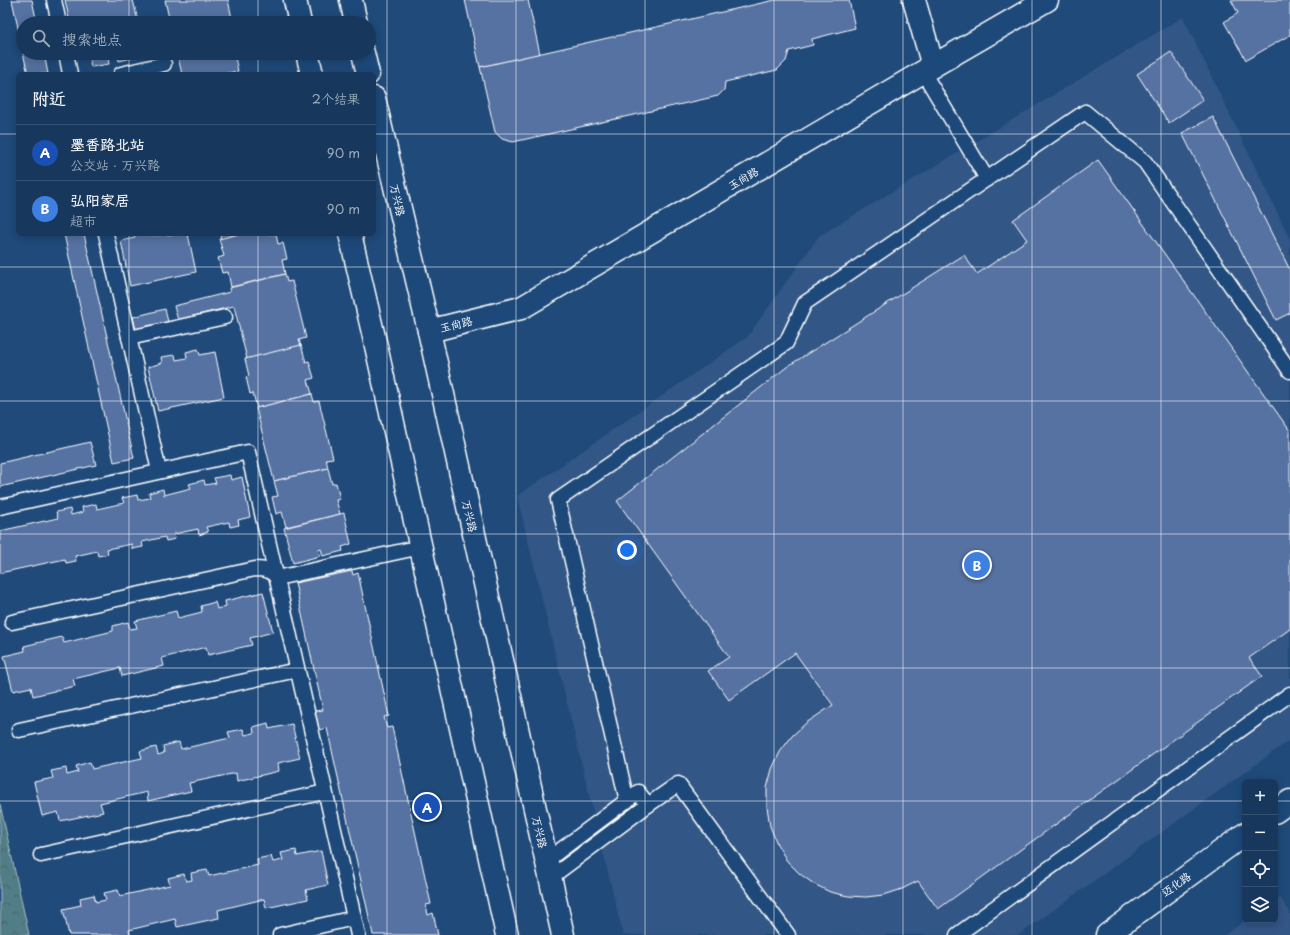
<!DOCTYPE html>
<html lang="zh">
<head>
<meta charset="utf-8">
<style>
	body { margin:0; font-family:"Playpen Sans","LXGW WenKai TC",sans-serif; background:#244365; color:#f1f3f6 }
	.controls { position:absolute; right:12px; bottom:12px; display:grid; overflow:hidden; border-radius:6px; box-shadow:0 2px 10px #0003 }
	.controls button { width:36px; height:36px; display:grid; place-items:center; padding:0; border:0; border-bottom:1px solid #365272; background:#17385c; color:#f1f3f6; font:20px sans-serif }
	.you { position:absolute; left:627px; top:550px; width:14px; height:14px; margin:-10px; border:3px solid #fff; border-radius:50%; background:#1a73e8; box-shadow:0 0 0 6px #1a73e833 }
	.badge { display:grid; place-items:center; width:26px; height:26px; border-radius:50%; background:#8abfa5; color:#fff; font-size:13px; font-weight:700 }
	.pin { position:absolute; translate:-50% -50%; border:2px solid #fff; box-shadow:0 1px 4px #0006 }
	.list { margin:0; padding:0; list-style:none }
	h2 { display:flex; justify-content:space-between; align-items:center; height:52px; margin:0; padding:0 16px; font-size:17px }
	h2 small { font-size:13px; font-weight:400; color:#9eacbb }
	.list li { display:grid; grid-template-columns:26px 1fr auto; gap:12px; align-items:center; box-sizing:border-box; height:56px; padding:0 16px; border-top:1px solid #365272 }
	.list b { display:block; font-size:15px; white-space:nowrap }
	.list p { margin:0; font-size:13px; white-space:nowrap; color:#9eacbb }
	.list em { font-size:13px; font-style:normal; color:#9eacbb }
	.icon { flex:none; width:22px; height:22px; fill:none; stroke:currentColor; stroke-width:2; stroke-linecap:round; stroke-linejoin:round }
	.map { position:relative; flex:none; width:1290px; height:935px; overflow:hidden }
	.search { position:absolute; background:#17385c; box-shadow:0 2px 10px #0003; left:16px; top:16px; width:360px; height:44px; display:flex; align-items:center; gap:10px; box-sizing:border-box; padding:0 14px; border-radius:22px; color:#9eacbb; font-size:15px }
	.panel { position:absolute; background:#17385c; box-shadow:0 2px 10px #0003; left:16px; top:72px; width:360px; height:164px; border-radius:6px }
	.map>svg:first-child { display:block }
</style>
</head>
<body>
<div class="map">
<svg width="1290" height="935" viewBox="0 0 1290 935">
	<defs>
		<pattern id="forest-crowns" width="20" height="18" patternUnits="userSpaceOnUse"><rect width="20" height="18" fill="#517d86"/><path d="M2 6a3 3 0 1 1 6 0M12 15a3 3 0 1 1 6 0" fill="none" stroke="#4e6469"/></pattern>
	</defs>
	<rect width="100%" height="100%" fill="#1f4a7a"/>
	<filter id="ink" filterUnits="userSpaceOnUse"><feTurbulence type="fractalNoise" baseFrequency=".025" numOctaves="2"/><feDisplacementMap in="SourceGraphic" scale="8" xChannelSelector="R" yChannelSelector="G"/><feConvolveMatrix kernelMatrix="1 2 1 2 8 2 1 2 1" color-interpolation-filters="sRGB"/></filter>
	<g filter="url(#ink)">
		<g fill="#305686">
			<path d="M1183,17L1290,239V740L1019,935H623L517,496L747,337L819,236Z"/>
			<path d="M1280,897L1290,912V935H1224L1246,920H1275V900Z"/>
		</g>
		<path fill="url(#forest-crowns)" stroke="#a8bec2" d="M0,804L29,935H0Z"/>
		<g fill="#5772a2" stroke="#fff">
			<path d="M12,0H32L37,23H23V51Z"/>
			<path d="M65,0H133L138,21L131,23H70Z"/>
			<path d="M165,0H228L233,23H170Z"/>
			<path d="M465,0H528L540,54L480,67Z"/>
			<path d="M775,0H849L855,28L812,39L813,45L789,51L786,61L777,70L725,82L724,90L718,96L513,142L502,139L495,132L480,67Z"/>
			<path d="M1231,0H1290V35L1246,60L1224,22L1238,13Z"/>
			<path d="M1171,52L1203,100L1169,123L1137,74Z"/>
			<path d="M23,53H44L48,74H28Z"/>
			<path d="M107,53L109,64L91,67L89,56Z"/>
			<path d="M117,53H153L119,61Z"/>
			<path d="M177,53H234L238,71L223,74H182Z"/>
			<path d="M1213,117L1290,270V313L1276,320L1182,133Z"/>
			<path d="M1098,160L1290,431V629L1249,658L1262,676L938,909L918,881L902,889L884,895L866,897L848,896L830,892L814,884L800,874L787,861L777,844L770,826L767,807V788L772,769L780,752L792,736L806,723L833,705L795,653L729,700L708,671L729,657L617,501L788,366L964,255L977,274L1027,240L1013,220Z"/>
			<path d="M64,234H84L134,458L114,462Z"/>
			<path d="M134,234H150L151,235L188,234L196,272L130,286L121,241L135,238Z"/>
			<path d="M220,234H239L221,239Z"/>
			<path d="M239,234H276L278,244L283,243L287,259L282,260L285,274L231,287L228,272L222,273L218,258L224,256L219,239Z"/>
			<path d="M285,274L287,282L292,281L306,338L299,340L301,346L247,359L234,306L178,320L174,306L230,292L229,288Z"/>
			<path d="M165,309L168,322L136,330L133,317Z"/>
			<path d="M301,345L306,362L309,361L314,378L308,380L312,394L257,408L253,393L250,394L246,377L249,376L245,359Z"/>
			<path d="M198,349L200,355L215,352L224,397L158,411L148,367L162,363L161,357L175,355L176,360L187,358L186,352Z"/>
			<path d="M312,394L314,402L319,401L333,458L326,459L328,468L274,481L256,408Z"/>
			<path d="M90,442L96,465L0,487V463Z"/>
			<path d="M328,468L332,484L336,483L340,499L336,500L340,514L286,527L282,512L276,514L272,497L278,496L274,481Z"/>
			<path d="M230,475L231,480L242,477L250,517L238,520L239,525L230,527L229,522L206,527L208,532L199,535L198,529L174,534L175,539L166,541L165,537L142,542L143,547L132,549V544L107,549L108,554L98,556L97,551L75,556L76,561L66,563L65,559L0,573V531L58,518L56,512L70,509L71,515L83,512L82,507L96,504L97,509L124,503L122,498L137,495L138,500L150,498L149,493L163,489L164,495L191,488L189,484L204,480L205,485L216,483L214,478Z"/>
			<path d="M344,513L351,544L342,547L343,551L323,556L321,549L318,550L320,556L293,563L284,528Z"/>
			<path d="M352,571L353,575L358,573L389,716L384,717L387,728L392,727L431,904L426,905L428,915L433,913L438,935H373L327,728L319,730L315,711L323,710L295,583Z"/>
			<path d="M263,592L273,632L250,638L252,645L208,655L206,647L162,658L164,666L122,676L120,668L73,679L75,686L33,696L31,687L13,691L4,656L25,651L24,646L62,637L64,643L113,631V626L128,622L130,629L137,628L135,621L176,611L178,618L202,612L201,606L215,602L217,609L226,606L225,601Z"/>
			<path d="M268,723L269,729L292,724L300,758L278,763L279,771L237,781L236,773L189,783L191,791L148,801L147,792L100,803L103,812L60,821L58,812L42,816L34,782L53,778L51,771L66,768L67,775L78,772L76,766L90,762L92,769L142,758L140,751L156,747L158,755L164,753L163,746L179,742L181,749L230,738L228,732L243,729L245,735L254,733L253,727Z"/>
			<path d="M296,850L297,856L321,851L328,885L306,890L308,899L266,908L264,899L218,910L219,918L177,927L175,919L129,930L130,935H69L63,909L81,905L80,898L94,895L96,902L106,900L104,893L118,890L120,896L170,885L168,878L184,874L186,881L192,880L191,873L207,870L209,876L258,865L257,859L271,856L273,862L283,860L281,853Z"/>
		</g>
		<g fill="none" stroke-linecap="round" stroke-linejoin="round">
			<g stroke="#fff" stroke-width="17">
				<g id="lane">
					<path d="M54,0L59,23"/>
					<path d="M66,53L70,74"/>
					<path d="M923,72L987,179"/>
					<path d="M121,74L164,64"/>
					<path d="M106,234L159,471"/>
					<path d="M129,338L225,317"/>
					<path d="M0,507L248,452L358,935"/>
					<path d="M12,622L255,569C264,569 272,570 277,578L421,547"/>
					<path d="M19,730L297,670"/>
					<path d="M627,801L558,500L786,343L805,303L1085,112L1145,162L1290,371"/>
					<path d="M648,805L678,784L788,935"/>
					<path d="M41,855L325,792"/>
					<path d="M546,861L638,792L648,805L550,878"/>
					<path d="M280,935L354,918"/>
					<path d="M957,935L1290,694"/>
				</g>
			</g>
			<g stroke="#fff" stroke-width="25">
				<g id="street">
					<path d="M914,0L933,66"/>
					<path d="M429,331L521,308L933,66L1047,0"/>
				</g>
			</g>
			<g stroke="#fff" stroke-width="25">
				<g id="secondary">
					<path d="M1275,812L1290,801"/>
					<path d="M1107,935L1245,834"/>
				</g>
			</g>
			<g stroke="#fff" stroke-width="25">
				<g id="primary">
					<path d="M295,0L300,23"/>
					<path d="M351,0L356,23"/>
					<path d="M307,53L312,74"/>
					<path d="M363,53L368,74"/>
					<path d="M374,98L429,331L563,935"/>
					<path d="M350,234L374,337L507,935"/>
				</g>
			</g>
			<use href="#lane" stroke="#1f4a7a" stroke-width="14"/>
			<use href="#street" stroke="#1f4a7a" stroke-width="22"/>
			<use href="#secondary" stroke="#1f4a7a" stroke-width="22"/>
			<use href="#primary" stroke="#1f4a7a" stroke-width="22"/>
		</g>
	</g>
	<path fill="none" stroke="#fff" stroke-width="1" stroke-opacity="0.55" d="M129,0V23M258,0V23M387,0V935M516,0V935M645,0V935M774,0V935M903,0V935M1032,0V935M1161,0V935M129,53V74M258,53V74M0,134H18M374,134H1290M129,234V935M258,234V935M0,267H1290M0,401H1290M0,534H1290M0,668H1290M0,801H1245M1275,801H1290"/>
	<g text-anchor="middle" dominant-baseline="central" stroke-width="3" stroke-linejoin="round" paint-order="stroke">
		<g font-size="11" fill="#fff" stroke="#1f4a7a">
			<text transform="translate(743 178) rotate(-30)">玉尚路</text>
			<text transform="translate(398 200) rotate(77)">万兴路</text>
			<text transform="translate(456 324) rotate(-14)">玉尚路</text>
			<text transform="translate(470 516) rotate(77)">万兴路</text>
			<text transform="translate(540 832) rotate(77)">万兴路</text>
			<text transform="translate(1176 884) rotate(-36)">迈化路</text>
		</g>
	</g>
</svg>
<div class="controls">
<button>+</button>
<button>−</button>
<button><svg class="icon" aria-label="locate" viewBox="0 0 24 24"><circle cx="12" cy="12" r="6"/><path d="M12 2v4M12 18v4M2 12h4M18 12h4"/></svg></button>
<button><svg class="icon" aria-label="layers" viewBox="0 0 24 24"><path d="M12 4l9 5-9 5-9-5zM3 14l9 5 9-5"/></svg></button>
</div>
<div class="you"></div>
<div class="pin badge" style="left:427px;top:807px;background:#1a4fb4">A</div>
<div class="pin badge" style="left:977px;top:565px;background:#3f7fe0">B</div>
<div class="search"><svg class="icon" aria-label="search" viewBox="0 0 24 24"><circle cx="10" cy="10" r="6"/><path d="M15 15l6 6"/></svg>搜索地点</div>
<section class="panel">
<h2>附近<small>2个结果</small></h2>
<ul class="list">
<li><span class="badge" style="background:#1a4fb4">A</span><div><b>墨香路北站</b><p>公交站 · 万兴路</p></div><em>90 m</em></li>
<li><span class="badge" style="background:#3f7fe0">B</span><div><b>弘阳家居</b><p>超市</p></div><em>90 m</em></li>
</ul>
</section>
</div>
</body>
</html>
